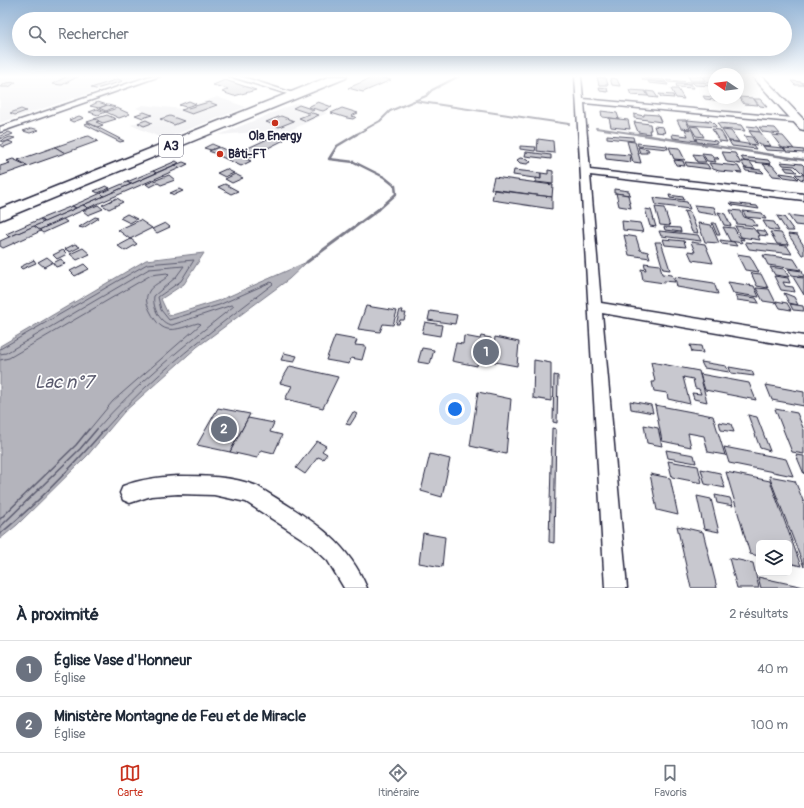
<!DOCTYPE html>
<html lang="fr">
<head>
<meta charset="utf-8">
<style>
	body { margin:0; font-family:Pangolin,sans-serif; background:#f6f6f7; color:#1f2937 }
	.controls { position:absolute; right:12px; bottom:12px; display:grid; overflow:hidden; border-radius:6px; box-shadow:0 4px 16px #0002 }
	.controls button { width:36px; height:36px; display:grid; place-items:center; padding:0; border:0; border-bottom:1px solid #e0e1e3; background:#fff; color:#1f2937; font:20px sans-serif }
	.compass { position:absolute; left:708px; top:68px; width:36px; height:36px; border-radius:50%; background:#fff; box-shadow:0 4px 16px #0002; rotate:283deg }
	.you { position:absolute; left:455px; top:409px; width:14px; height:14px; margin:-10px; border:3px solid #fff; border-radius:50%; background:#1a73e8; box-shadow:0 0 0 6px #1a73e833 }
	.badge { display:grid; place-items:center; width:26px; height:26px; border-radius:50%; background:#c8321e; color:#fff; font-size:13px; font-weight:700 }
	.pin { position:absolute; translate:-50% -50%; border:2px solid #fff; box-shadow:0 1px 4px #0006 }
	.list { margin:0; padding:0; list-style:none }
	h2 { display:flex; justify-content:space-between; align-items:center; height:52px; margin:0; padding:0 16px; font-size:17px }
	h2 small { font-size:13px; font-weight:400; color:#747a83 }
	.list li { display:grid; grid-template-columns:26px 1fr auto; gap:12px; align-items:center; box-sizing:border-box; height:56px; padding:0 16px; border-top:1px solid #e0e1e3 }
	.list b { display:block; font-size:15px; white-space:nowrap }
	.list p { margin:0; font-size:13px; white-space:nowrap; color:#747a83 }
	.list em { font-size:13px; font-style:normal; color:#747a83 }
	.icon { flex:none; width:22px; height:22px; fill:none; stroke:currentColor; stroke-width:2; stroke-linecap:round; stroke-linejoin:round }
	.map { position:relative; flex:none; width:804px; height:588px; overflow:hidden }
	.search { position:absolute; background:#fff; box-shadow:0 4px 16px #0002; left:12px; right:12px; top:12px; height:44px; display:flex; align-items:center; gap:10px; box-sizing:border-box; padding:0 14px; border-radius:22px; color:#747a83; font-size:15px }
	.sheet { height:164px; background:#fff }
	nav { display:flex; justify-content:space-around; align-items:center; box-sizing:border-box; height:56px; border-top:1px solid #e0e1e3; background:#fff; font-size:11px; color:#747a83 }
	nav a { display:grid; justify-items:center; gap:2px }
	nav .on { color:#c8321e }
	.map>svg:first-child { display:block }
</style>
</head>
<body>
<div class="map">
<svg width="804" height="588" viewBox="0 0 804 588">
	<rect width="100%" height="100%" fill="#fff"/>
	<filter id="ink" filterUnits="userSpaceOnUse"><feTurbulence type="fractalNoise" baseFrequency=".025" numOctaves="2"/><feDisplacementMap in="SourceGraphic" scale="8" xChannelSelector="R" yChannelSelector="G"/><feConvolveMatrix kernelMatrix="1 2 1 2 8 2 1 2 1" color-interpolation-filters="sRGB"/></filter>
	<g filter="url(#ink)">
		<g fill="#eeeef1">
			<path d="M0,76H140L0,123Z"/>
			<path d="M217,97L246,107L164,139L131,125L153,115L136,108L143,105L183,109Z"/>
			<path d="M318,102L332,107L323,111L327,113L278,136L267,131L219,135L297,103L308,107Z"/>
		</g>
		<path fill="#b4b4bc" stroke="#7a7a88" d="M204,253L184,284L161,299L169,316L218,301L307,262L289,279L197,347L124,412L87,456L17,525L0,539V346L146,260Z"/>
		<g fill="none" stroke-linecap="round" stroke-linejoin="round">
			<g stroke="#5c5c6f" stroke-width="1">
				<path d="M0,349L147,264L194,260L181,281L158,297L161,310L169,320L219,305L271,282L273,284C214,329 153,374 104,430"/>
				<path d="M0,354L6,353L149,269L184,266L176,277L154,296C152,307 160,324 172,325L232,305L234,306C186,344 137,383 96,430"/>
				<path d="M0,360L9,358L151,275L167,273L169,275C163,282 152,284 148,293C145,299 147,305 150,311C163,337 174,330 198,323L201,324L113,401L89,430"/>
			</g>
			<g stroke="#5c5c6f" stroke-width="1.5">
				<path d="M0,519L76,445L89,429"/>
				<path d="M0,527L80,449L97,429"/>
				<path d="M0,534C38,503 73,466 105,429"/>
			</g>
			<g stroke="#7a7a88" stroke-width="2">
				<path d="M415,101L569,124"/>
				<path d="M596,128L644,135"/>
				<path d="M355,135L380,121L390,111L426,96L432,90L459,76"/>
			</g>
			<g stroke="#7a7a88" stroke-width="2.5">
				<path d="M357,134L337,146L329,159L354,162L384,177L395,186L396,194L378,210"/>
				<path d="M637,134L804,160"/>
			</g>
			<path stroke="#7a7a88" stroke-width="3" d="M307,262L379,209"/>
		</g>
		<g fill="#c8c8cf" stroke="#22223b">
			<path d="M68,76H79L62,85L52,84Z"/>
			<path d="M376,76L391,80L363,92L348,88Z"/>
			<path d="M688,76H702L705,81H691Z"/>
			<path d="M703,76H711L714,82H707Z"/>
			<path d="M597,77L606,78L608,85H599Z"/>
			<path d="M610,78L617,79L620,86L612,85Z"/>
			<path d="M642,78L664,80L666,82L643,80Z"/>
			<path d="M118,79L123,81L96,89L91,88Z"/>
			<path d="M225,80L256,90L234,96L222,92L228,89L213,85Z"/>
			<path d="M666,80L691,82L692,84L668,82Z"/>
			<path d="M648,81L667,83L668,85L649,83Z"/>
			<path d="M791,81L802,82L804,85H795Z"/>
			<path d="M16,82L9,87H0L6,83Z"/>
			<path d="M692,82L714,83V86L695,85Z"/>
			<path d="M676,84L692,85L694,88L677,87Z"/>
			<path d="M599,87L607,88L608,92L600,91Z"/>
			<path d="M671,89H678L684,99L676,98Z"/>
			<path d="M629,90L645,91L648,96L631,95Z"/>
			<path d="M646,91L654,92L658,98L649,97Z"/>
			<path d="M659,94L673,95L674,98L661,97Z"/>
			<path d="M703,96L722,98L724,101L705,99Z"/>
			<path d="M739,97L753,98L758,105L744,104Z"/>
			<path d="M754,99H760L767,107L760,106Z"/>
			<path d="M189,101L196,104L186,107L179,105Z"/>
			<path d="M98,102L107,105L99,108L90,106Z"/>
			<path d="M209,102L217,105L192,114L181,110Z"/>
			<path d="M318,102L332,107L323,111L308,107Z"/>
			<path d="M108,105L115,107L106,111L99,108Z"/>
			<path d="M299,105L314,110L308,113L293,108Z"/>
			<path d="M117,108L130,114L119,118L106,112Z"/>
			<path d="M342,108L358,113L351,116L356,117L353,119L347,118L331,113Z"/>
			<path d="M21,109L26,111L15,115L10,113Z"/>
			<path d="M97,109L106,112L98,115L89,112Z"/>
			<path d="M601,111L617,113L619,119L602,117Z"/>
			<path d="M144,112L152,115L143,118L135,115Z"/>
			<path d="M312,113L319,115L306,121L299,118Z"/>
			<path d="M634,114L644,116V114L658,115L661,122L634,118Z"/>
			<path d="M107,115L116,119L103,123L94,119Z"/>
			<path d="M79,116L84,118L73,122L69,120Z"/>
			<path d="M170,116L184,121L174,125L160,119Z"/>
			<path d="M281,116L294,121L279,127L266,122Z"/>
			<path d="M609,118L628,120L630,129L611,127Z"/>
			<path d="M96,119L99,121L96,122L103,125L97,127L87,122Z"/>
			<path d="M146,120L152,123L144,126L138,123Z"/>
			<path d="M677,120H686L690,129L681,128Z"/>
			<path d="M687,120L709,122L705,120L711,121L717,127L689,125Z"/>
			<path d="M634,122L650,124L651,130H649L650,134L638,132Z"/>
			<path d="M88,123L97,127L124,141L120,142L84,124Z"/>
			<path d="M717,123L741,125L745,131L721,129Z"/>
			<path d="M654,126L663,127L665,133L656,132Z"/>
			<path d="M690,126L698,127L704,137L696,136Z"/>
			<path d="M747,126L757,127L760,132L750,131Z"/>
			<path d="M759,127L775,128L780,134L763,132Z"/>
			<path d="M32,128L39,130L30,133L23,131Z"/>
			<path d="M685,129L692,130L696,141L673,138L672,134L688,136Z"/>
			<path d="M712,129L720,130L727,142L719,141Z"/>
			<path d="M722,130L731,131L739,142L729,141Z"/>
			<path d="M749,131L760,132L771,146L759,145Z"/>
			<path d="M9,132L13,134L0,139V136Z"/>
			<path d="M607,135L633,137L634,141L607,138Z"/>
			<path d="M772,135L783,136L794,149L782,148Z"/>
			<path d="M89,136L98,141L65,153L55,147L84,137Z"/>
			<path d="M274,136L284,140L246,159L235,154Z"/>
			<path d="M744,136L752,137L757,145L749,144Z"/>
			<path d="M10,137L15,138L5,142L0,141Z"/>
			<path d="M696,138L716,141L718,144L697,142Z"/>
			<path d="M538,139L553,141L554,153L537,151Z"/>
			<path d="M8,141L14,143L4,147L0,145Z"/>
			<path d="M627,141L635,142L641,163L633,162Z"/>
			<path d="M729,141L753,145L756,149L732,146Z"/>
			<path d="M637,143L667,146L668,149L638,146Z"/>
			<path d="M212,144L219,147L211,150L204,148Z"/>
			<path d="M520,146L536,147L535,151L520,149Z"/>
			<path d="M763,146L783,148L786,151L766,150Z"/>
			<path d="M55,147L65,153L28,166L18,160Z"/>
			<path d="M219,147L251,161L241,166L209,151Z"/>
			<path d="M638,147L648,149L649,151H646L647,153H640Z"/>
			<path d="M669,147L679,148L685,160L674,159Z"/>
			<path d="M784,148L804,150V153L787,152Z"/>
			<path d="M526,152L551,155V159L525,156Z"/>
			<path d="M722,152L735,153L741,164L727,162Z"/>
			<path d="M605,153L630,155L631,162L606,159Z"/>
			<path d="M702,153L711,154L713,157H717L719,159H714L716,162L707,161Z"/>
			<path d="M693,154L702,155L706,162H697Z"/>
			<path d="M741,157L768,160L771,164L744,161Z"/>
			<path d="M520,158L528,159L531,162L527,164L520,163L517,160Z"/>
			<path d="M13,159L28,166L0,176V166L10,163L7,161Z"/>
			<path d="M674,160L683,161L685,166L676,165Z"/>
			<path d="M176,161L179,163L156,173L153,171Z"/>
			<path d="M741,161L750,162L755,169L745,168Z"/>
			<path d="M183,162L188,164L180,168L175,165Z"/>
			<path d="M685,162L707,164L710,169L687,166Z"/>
			<path d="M781,162L802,164L804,166V180L800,179L795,174L804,175L795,166L783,165Z"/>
			<path d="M709,163L738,166L742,173L719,171L713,169Z"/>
			<path d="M763,164L772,165L782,177L773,176Z"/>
			<path d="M175,165L180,168L88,208L83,205Z"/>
			<path d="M784,167L793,168L797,172L787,171Z"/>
			<path d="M744,168L761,170L764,173L746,171Z"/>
			<path d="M226,169L234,173L225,177L217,173Z"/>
			<path d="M514,170L541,173V179L513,175Z"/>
			<path d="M548,170L553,171V184L536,182V178L541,179V173L548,174Z"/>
			<path d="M153,171L156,173L131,184L127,182Z"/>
			<path d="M780,173L794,175L798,179L784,177Z"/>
			<path d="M235,174L243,178L232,183L225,179Z"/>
			<path d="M169,175L175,180L161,185L158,183L150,187L146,184Z"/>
			<path d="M494,177L553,185L552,197L491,189Z"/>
			<path d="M127,182L131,184L104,196L101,193Z"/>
			<path d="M225,184L238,191L231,194L218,187Z"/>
			<path d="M106,186L110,188L98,193L94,191Z"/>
			<path d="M179,189L183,191L174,195L170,193Z"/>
			<path d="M614,189L629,191L630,195L614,193Z"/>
			<path d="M494,190L552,197V209L492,200Z"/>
			<path d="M101,193L104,196L76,208L72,206Z"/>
			<path d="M616,193L628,195L631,208L619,206Z"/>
			<path d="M669,195L683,197L684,200L670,198Z"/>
			<path d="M117,198L123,202L109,209L102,205Z"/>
			<path d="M654,198L687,202L690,209L656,205Z"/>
			<path d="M730,203L757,206L759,209L732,205Z"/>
			<path d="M83,205L88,208L39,230L34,226Z"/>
			<path d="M98,205L103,209L88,215L83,211Z"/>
			<path d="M694,205L714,207L717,215L697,212Z"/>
			<path d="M72,206L76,208L44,222L40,219Z"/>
			<path d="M655,207L664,208L670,226L660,225Z"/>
			<path d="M645,209L651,210L656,227L650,226Z"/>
			<path d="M730,210L741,211L744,217L753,220L757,226L737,224Z"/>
			<path d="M684,211L690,212L698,233L692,232Z"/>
			<path d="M743,211L762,213L766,219L746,217Z"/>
			<path d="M718,212L725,214L731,226L724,225Z"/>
			<path d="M127,214L137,219L130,223L120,218Z"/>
			<path d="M788,215L804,217V226L795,225Z"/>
			<path d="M777,216L784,217L794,231H787Z"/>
			<path d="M95,217L99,218L83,228L79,227Z"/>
			<path d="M40,219L44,222L9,237L6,234Z"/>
			<path d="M63,219L67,222L43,233L39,230Z"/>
			<path d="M140,220L152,228L130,239L118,230Z"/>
			<path d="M622,221L640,223L643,232L623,230Z"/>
			<path d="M763,221L774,222L779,231L768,229Z"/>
			<path d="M165,223L170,227L157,233L152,229Z"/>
			<path d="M698,223L711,225L719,243L705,242Z"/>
			<path d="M712,223H715L720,235H717Z"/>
			<path d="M34,226L41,231L3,248L0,246V241Z"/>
			<path d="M735,226L753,228L760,236H758L760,240L741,237Z"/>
			<path d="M664,227L680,228L681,232L665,230Z"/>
			<path d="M723,227L734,228L739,237L743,238L744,240L740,239L742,243L730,241Z"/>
			<path d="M756,230L765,231L768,236L759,235Z"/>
			<path d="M659,231L698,235L701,241L661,236Z"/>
			<path d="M770,232L781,233L789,245L777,244Z"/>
			<path d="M788,234L797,235L804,246V255H802Z"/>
			<path d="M624,235L636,237L640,250L648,252L650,258L629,255Z"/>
			<path d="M131,239L137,244L125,251L118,246Z"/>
			<path d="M663,239L684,241L686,247L665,245Z"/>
			<path d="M720,240L734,242L737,246L722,244Z"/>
			<path d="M655,242H661L670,270L663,269Z"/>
			<path d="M691,242L705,244L713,263L692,260L688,251L695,252Z"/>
			<path d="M745,242L787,246L792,254L749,249Z"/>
			<path d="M75,244L80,247L70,252L65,249Z"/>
			<path d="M83,248L90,254L77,260L70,254Z"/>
			<path d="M63,250L67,254L57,259L53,255Z"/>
			<path d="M737,254L750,256L759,272L745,270Z"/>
			<path d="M763,255L794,259L801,270L768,265Z"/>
			<path d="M47,257L53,262L44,267L38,262Z"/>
			<path d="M61,259L65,264L56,267L53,263Z"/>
			<path d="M34,260L36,263L22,269L20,267Z"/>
			<path d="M644,263L660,265L662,274L672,275L675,282L664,281V283L643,280L641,269L646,270Z"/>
			<path d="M84,264L89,269L75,276L70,271Z"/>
			<path d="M770,267L784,269L789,277L775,275Z"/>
			<path d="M788,269L802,271L804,277L792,275Z"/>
			<path d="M751,273L761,274L768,288L757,286Z"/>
			<path d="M774,276L788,278L790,283L783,282L785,286L793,287L795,292L781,290Z"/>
			<path d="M675,277L714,283L718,294L677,287Z"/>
			<path d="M793,277L804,278V295Z"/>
			<path d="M728,282L754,286L759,297L733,293Z"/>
			<path d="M756,288L769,289L776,303L763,301Z"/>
			<path d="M784,293L794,297L798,305L789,303Z"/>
			<path d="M735,295L756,298L759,303L737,300Z"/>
			<path d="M776,301L787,303L791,310L780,308Z"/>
			<path d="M790,304L803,306L804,311L793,310Z"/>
			<path d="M366,306L397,311L393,325L383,324L380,332L358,329Z"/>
			<path d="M400,310H403L402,313H406L404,320H400L399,324H396Z"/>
			<path d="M430,311L457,315L455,324L428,320Z"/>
			<path d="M425,322L442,325L440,336L422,333Z"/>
			<path d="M335,336L357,340L355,345L366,346L362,360L351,358L349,364L326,360Z"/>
			<path d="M464,336L480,339L481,336L491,338L490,344L494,345L495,337L519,342L517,366L478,359L477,366L452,361L456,343L463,344Z"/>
			<path d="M690,345L701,346L703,353L692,352Z"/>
			<path d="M422,348L434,350L430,364L418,362Z"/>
			<path d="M284,353L297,356L294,362L281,360Z"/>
			<path d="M534,360L551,363V401L533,398Z"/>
			<path d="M651,362L699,371L707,402L694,399L692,393L701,394L699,389L695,388L693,379L683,377L690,404L668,399L667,393L654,391L652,382H655Z"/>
			<path d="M701,362L726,366L729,372L704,368Z"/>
			<path d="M290,366L338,377L323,408L285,399L292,386L280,383Z"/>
			<path d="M729,367L752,371L754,376L731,373Z"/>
			<path d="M700,374L749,383L756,400L705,390Z"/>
			<path d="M554,375L558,376L557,423L553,422Z"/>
			<path d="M766,385L804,392V406L772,400Z"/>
			<path d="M478,392L511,399L506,454L470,446Z"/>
			<path d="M630,401L651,405L653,413L631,409Z"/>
			<path d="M655,405L713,416L725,455L708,452L704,436L688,433L691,447L662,441Z"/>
			<path d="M218,408L250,414L230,452L197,445Z"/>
			<path d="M775,409L797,413L804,430V454L792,452Z"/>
			<path d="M353,412L357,414L350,425L346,424Z"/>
			<path d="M748,415L757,417L770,451L760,448Z"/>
			<path d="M248,418L274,423L270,432L282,435L274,453L261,450L257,458L230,452Z"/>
			<path d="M719,422L731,424L734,432L721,430Z"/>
			<path d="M644,425L658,428L662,446L647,443Z"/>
			<path d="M552,428L556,429L554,543L549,542Z"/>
			<path d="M317,441L326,446L322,451L327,454L323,459L318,457L305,474L296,468Z"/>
			<path d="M724,447L786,459L793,476L729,463Z"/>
			<path d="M666,450L694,455L696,463L668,458Z"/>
			<path d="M430,454L450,459L442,497L421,491Z"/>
			<path d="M796,455L804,456V474Z"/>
			<path d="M668,461L698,466L702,483L672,477Z"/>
			<path d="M701,469L720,473L725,488L705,484Z"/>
			<path d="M726,472L770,481L801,566L789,563V543H759V556L750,554Z"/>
			<path d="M650,474L670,478L678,515L657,510Z"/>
			<path d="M769,476L795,481L804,503V567Z"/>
			<path d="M715,495L730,498L733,506L717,503Z"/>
			<path d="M697,496L711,499L719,532L704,529Z"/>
			<path d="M677,526L703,532L717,588H691Z"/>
			<path d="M423,533L445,537L442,567L419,563Z"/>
			<path d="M729,558L753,563L759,588H737Z"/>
			<path d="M758,577L804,587V588H761Z"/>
		</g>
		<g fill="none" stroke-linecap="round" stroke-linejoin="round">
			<g stroke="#22223b" stroke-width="3">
				<g id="street">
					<path d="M150,76H160L0,132V127Z"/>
					<path d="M229,76H240L299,95L294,96Z"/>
					<path d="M575,76H581L583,99L804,119V123L584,103L590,170L804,194V200L590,175L601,303L804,336V348L602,313L627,588H605Z"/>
					<path d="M178,476C204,476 232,476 257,486C302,515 345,535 367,588H344L328,561L309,543L246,502L214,495L178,494L151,496L130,503L123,500L120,493L123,486C141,479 159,477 178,476Z"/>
				</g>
			</g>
			<g stroke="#22223b" stroke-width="3">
				<path id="secondary" d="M752,76H762L804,120V130L800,129Z"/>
			</g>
			<g stroke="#22223b" stroke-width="3">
				<path id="highway" d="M331,76H347L346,78L0,220V209Z"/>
			</g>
			<use href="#street" fill="#fff" fill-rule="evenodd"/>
			<use href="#secondary" fill="#fff" fill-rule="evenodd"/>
			<use href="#highway" fill="#fff" fill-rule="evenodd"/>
		</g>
	</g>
	<linearGradient id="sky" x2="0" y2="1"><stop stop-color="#93b4d6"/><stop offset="0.48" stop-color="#fff"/><stop offset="1" stop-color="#fff" stop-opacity="0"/></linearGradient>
	<rect width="804" height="159" fill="url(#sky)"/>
	<g fill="#c8321e" stroke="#fff" stroke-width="1.5">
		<circle cx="275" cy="123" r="4"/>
		<circle cx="220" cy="154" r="4"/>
	</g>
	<g text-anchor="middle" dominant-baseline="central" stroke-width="3.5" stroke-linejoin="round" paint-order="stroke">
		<g font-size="12" font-weight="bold" fill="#22223b" stroke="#fff">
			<text x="275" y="136">Ola Energy</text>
			<text x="228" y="154" text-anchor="start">Bâti-FT</text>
		</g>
		<rect fill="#fff" stroke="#646476" stroke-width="1" x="159" y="135" width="24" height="22" rx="3"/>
		<g font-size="13" font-weight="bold" fill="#22223b">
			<text x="171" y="146">A3</text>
		</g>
		<g font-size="18" font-style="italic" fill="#5c5c6f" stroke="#fff">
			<text x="64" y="382">Lac n°7</text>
		</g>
	</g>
</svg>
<div class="controls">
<button><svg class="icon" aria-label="layers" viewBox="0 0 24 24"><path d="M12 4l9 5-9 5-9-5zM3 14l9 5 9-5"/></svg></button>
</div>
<svg class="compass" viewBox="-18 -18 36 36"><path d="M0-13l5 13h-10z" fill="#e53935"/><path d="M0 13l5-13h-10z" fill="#747a83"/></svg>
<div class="you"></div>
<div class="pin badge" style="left:486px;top:352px;background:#6b7280">1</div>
<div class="pin badge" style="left:224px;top:429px;background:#6b7280">2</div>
<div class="search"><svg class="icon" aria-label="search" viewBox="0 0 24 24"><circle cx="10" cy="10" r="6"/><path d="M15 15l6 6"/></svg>Rechercher</div>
</div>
<section class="sheet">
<h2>À proximité<small>2 résultats</small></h2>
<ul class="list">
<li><span class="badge" style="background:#6b7280">1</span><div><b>Église Vase d'Honneur</b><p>Église</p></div><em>40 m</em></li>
<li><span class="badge" style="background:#6b7280">2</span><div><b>Ministère Montagne de Feu et de Miracle</b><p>Église</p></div><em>100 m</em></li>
</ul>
</section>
<nav>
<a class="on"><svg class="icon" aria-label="map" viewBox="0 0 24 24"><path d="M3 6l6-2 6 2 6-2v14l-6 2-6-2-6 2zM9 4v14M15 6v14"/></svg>Carte</a>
<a><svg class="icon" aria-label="directions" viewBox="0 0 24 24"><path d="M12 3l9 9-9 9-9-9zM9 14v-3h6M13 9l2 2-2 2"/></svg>Itinéraire</a>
<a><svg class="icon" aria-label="saved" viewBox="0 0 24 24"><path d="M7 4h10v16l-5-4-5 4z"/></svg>Favoris</a>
</nav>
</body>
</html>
